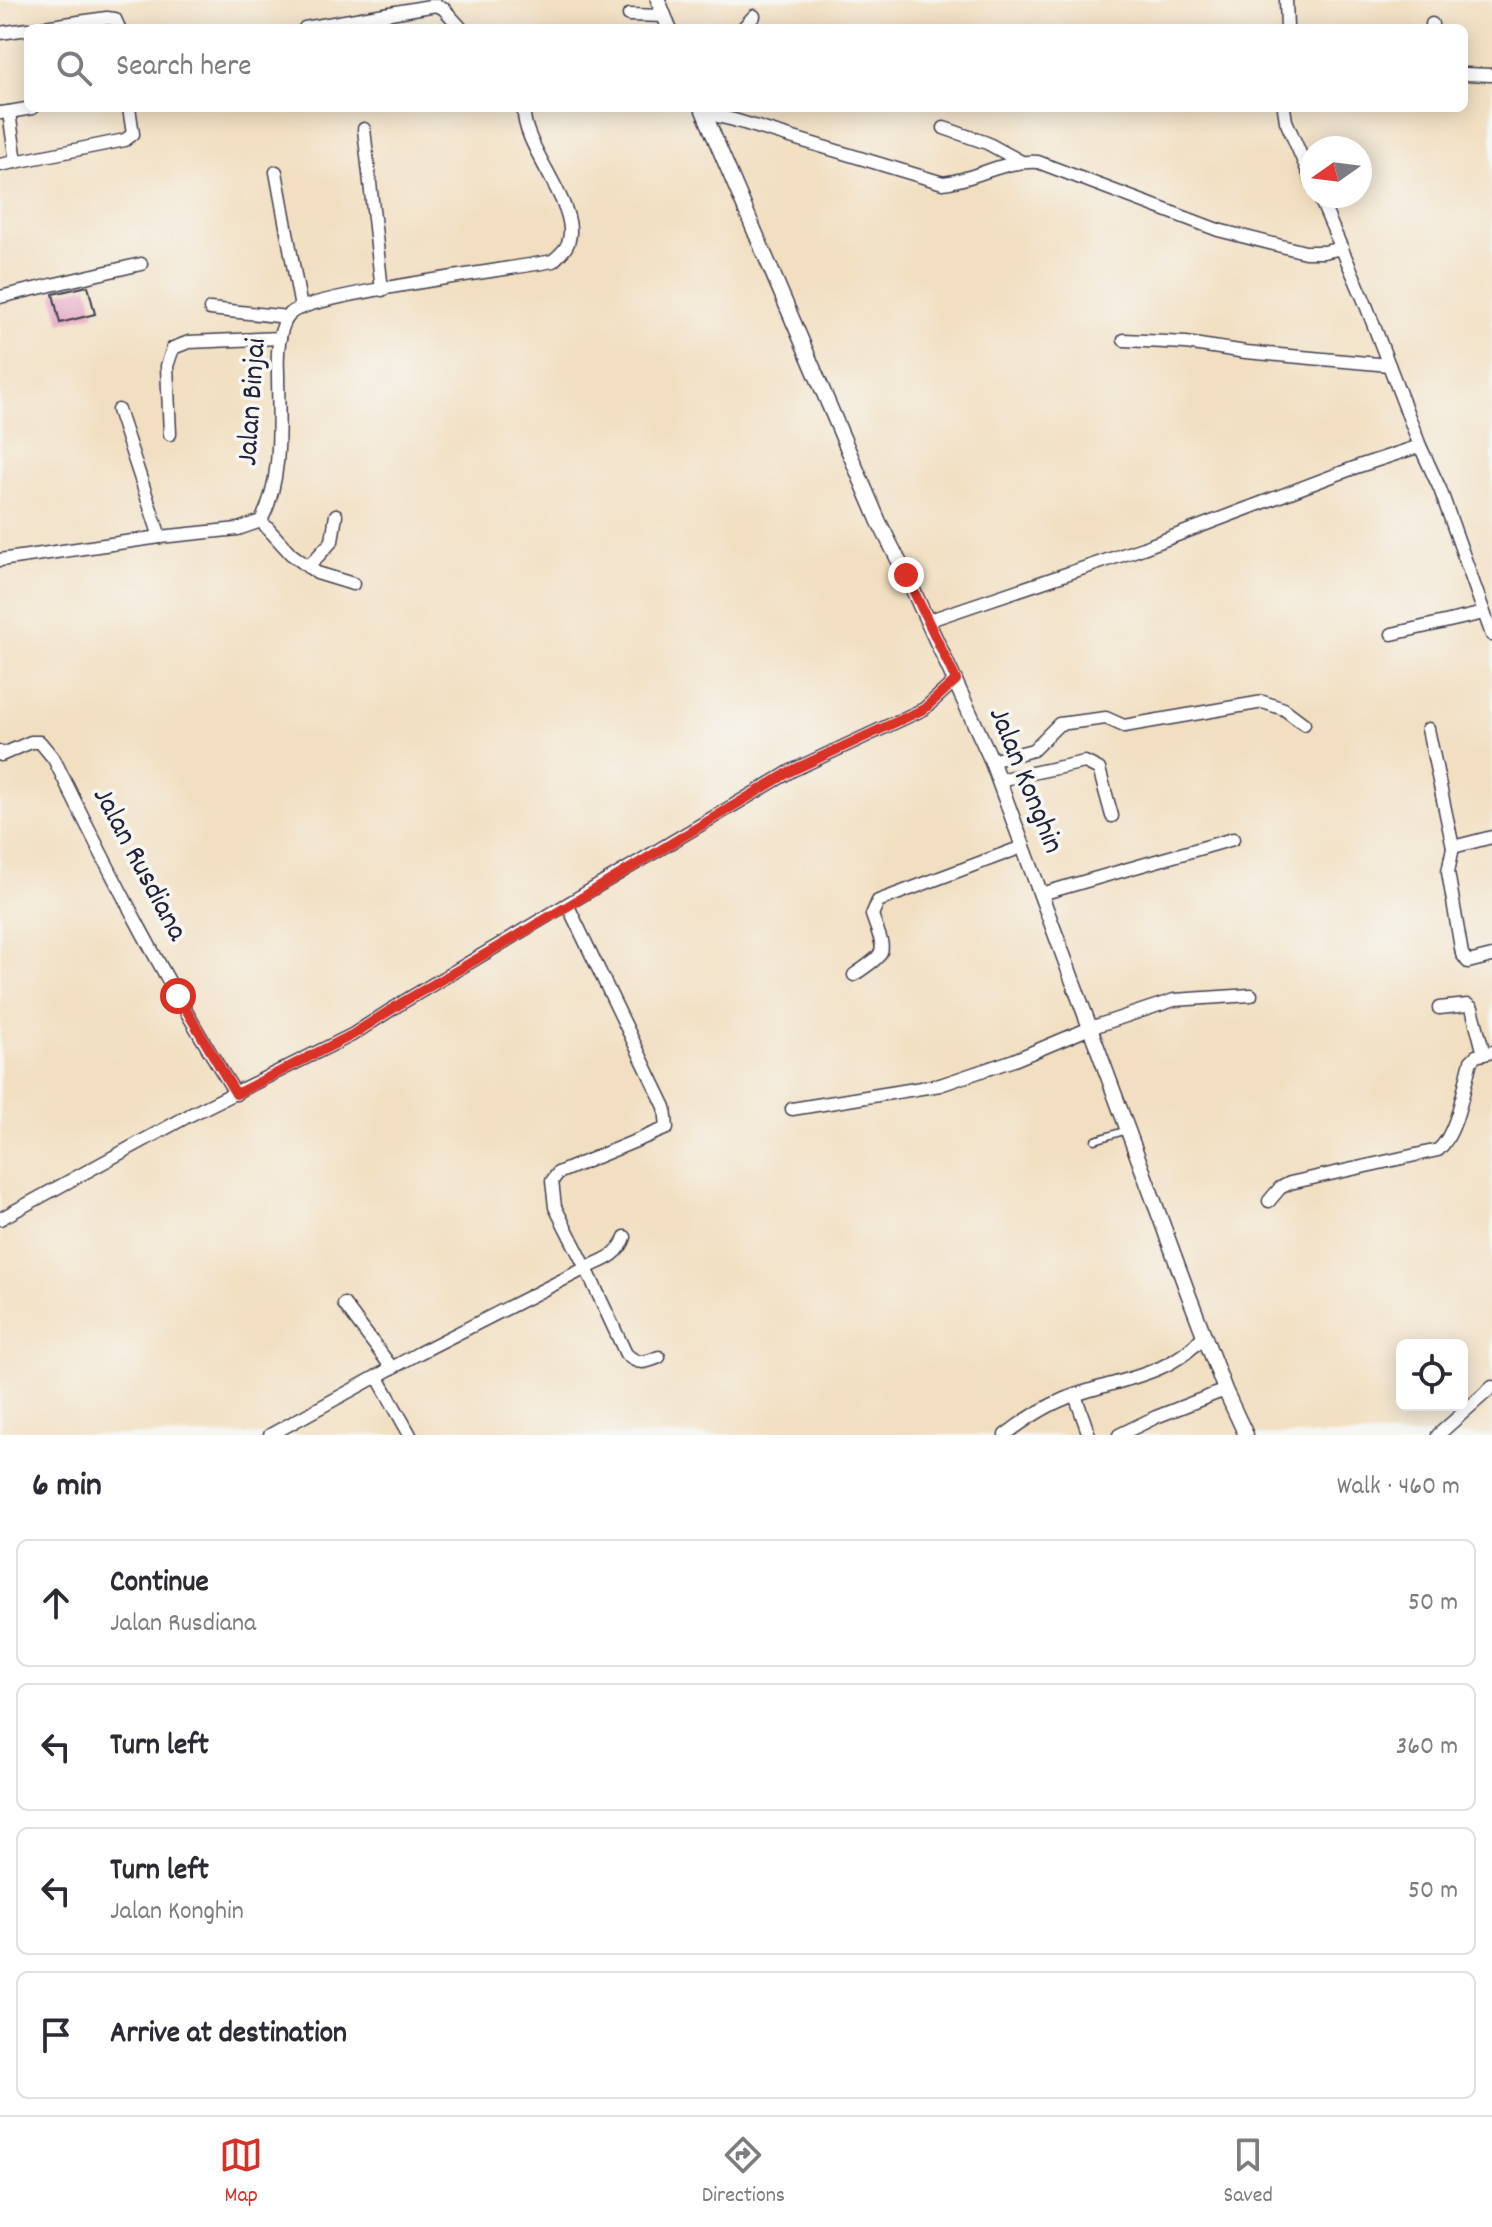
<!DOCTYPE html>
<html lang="en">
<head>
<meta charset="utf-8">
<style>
	body { margin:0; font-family:Dekko,sans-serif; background:#f7f7f7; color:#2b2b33 }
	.controls { position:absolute; right:24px; bottom:24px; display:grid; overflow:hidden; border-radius:12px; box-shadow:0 4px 20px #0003 }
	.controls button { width:72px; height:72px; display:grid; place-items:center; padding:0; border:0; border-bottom:2px solid #e1e1e2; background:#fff; color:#2b2b33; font:40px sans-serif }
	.compass { position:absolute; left:1300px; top:136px; width:72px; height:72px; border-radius:50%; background:#fff; box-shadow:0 4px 20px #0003; rotate:256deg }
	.stop { position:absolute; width:24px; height:24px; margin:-18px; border:6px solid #d93025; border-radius:50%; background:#fff }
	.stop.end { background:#d93025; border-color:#fff; box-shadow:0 2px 8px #0008 }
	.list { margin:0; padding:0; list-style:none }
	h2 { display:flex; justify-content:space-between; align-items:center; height:104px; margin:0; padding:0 32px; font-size:34px }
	h2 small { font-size:26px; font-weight:400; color:#7c7c81 }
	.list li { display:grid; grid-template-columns:52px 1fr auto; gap:24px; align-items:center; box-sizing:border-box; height:128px; margin:0 16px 16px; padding:0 16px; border:2px solid #e1e1e2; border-radius:12px }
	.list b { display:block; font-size:30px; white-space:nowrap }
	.list p { margin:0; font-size:26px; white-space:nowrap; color:#7c7c81 }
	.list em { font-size:26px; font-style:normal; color:#7c7c81 }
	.icon { flex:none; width:44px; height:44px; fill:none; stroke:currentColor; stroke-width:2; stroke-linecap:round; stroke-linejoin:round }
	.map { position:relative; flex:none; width:1492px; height:1435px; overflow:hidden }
	.search { position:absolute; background:#fff; box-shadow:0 4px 20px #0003; left:24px; right:24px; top:24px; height:88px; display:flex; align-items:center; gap:20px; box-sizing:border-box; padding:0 28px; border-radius:12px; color:#7c7c81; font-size:30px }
	.sheet { height:680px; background:#fff }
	nav { display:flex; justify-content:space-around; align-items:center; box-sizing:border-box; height:112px; border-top:2px solid #e1e1e2; background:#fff; font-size:22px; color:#7c7c81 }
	nav a { display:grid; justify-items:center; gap:4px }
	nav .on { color:#d93025 }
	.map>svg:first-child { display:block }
</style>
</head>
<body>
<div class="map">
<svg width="1492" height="1435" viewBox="0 0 1492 1435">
	<rect width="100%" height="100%" fill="#f6f6f2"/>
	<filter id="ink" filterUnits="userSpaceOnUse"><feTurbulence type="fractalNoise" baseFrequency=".0125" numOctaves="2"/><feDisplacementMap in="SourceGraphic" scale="16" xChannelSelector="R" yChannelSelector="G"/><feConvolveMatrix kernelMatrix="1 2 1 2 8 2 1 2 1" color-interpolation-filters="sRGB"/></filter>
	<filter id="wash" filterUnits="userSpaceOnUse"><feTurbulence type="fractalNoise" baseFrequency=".006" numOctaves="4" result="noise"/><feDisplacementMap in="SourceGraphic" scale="32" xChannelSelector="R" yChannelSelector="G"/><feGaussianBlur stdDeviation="1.8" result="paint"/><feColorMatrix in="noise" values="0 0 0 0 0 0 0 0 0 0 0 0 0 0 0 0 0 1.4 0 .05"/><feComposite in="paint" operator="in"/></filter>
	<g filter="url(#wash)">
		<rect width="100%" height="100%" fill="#f2dfc1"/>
		<g id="blocks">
			<path fill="#e396b8" d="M88,286L95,314L60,323L53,294Z"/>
		</g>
	</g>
	<g filter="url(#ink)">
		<use href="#blocks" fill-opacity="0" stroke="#413e4f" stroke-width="2"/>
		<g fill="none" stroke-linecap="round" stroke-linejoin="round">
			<g stroke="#413e4f" stroke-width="9">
				<path id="service" d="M1095,1140L1127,1130"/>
			</g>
			<g stroke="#413e4f" stroke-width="15">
				<g id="minor">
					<path d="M1286,0L1287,28"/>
					<path d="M629,15L665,16"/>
					<path d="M1432,24V28"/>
					<path d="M37,28L107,18L115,19L119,28"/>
					<path d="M305,28L436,5L443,8L461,28"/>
					<path d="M743,28L754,16"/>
					<path d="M0,33L28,29"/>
					<path d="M1464,74L1492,75"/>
					<path d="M1284,108L1286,121L1312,181"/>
					<path d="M9,112L32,108"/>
					<path d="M0,113L9,112L16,162"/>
					<path d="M705,113L734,120L943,183C978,179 1000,160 1038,162L1218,230L1305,252H1324L1342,248"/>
					<path d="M944,128L987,143L1020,161"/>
					<path d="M364,129L382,290"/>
					<path d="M0,165L125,140L133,134L129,108"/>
					<path d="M276,172L301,308"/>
					<path d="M1319,196L1364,300L1420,446L1440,489L1492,635"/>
					<path d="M0,297L141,264"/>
					<path d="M210,309L288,317"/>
					<path d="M1124,340L1186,343L1246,352L1389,365"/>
					<path d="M118,410L160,537"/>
					<path d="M170,434L167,366L173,348L189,342L280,338"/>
					<path d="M261,521L291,554L317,573L353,584"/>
					<path d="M0,560L160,537L238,529L261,521C284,477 278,420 278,372C277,355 278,326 291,313C309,295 513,269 553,261C557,257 563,252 566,247C587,212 520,147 524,108"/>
					<path d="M308,567L332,541L336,515"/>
					<path d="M927,621L1143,548L1359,466L1420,446"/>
					<path d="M1392,634L1484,613"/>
					<path d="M1428,729L1453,847L1448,872L1462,954L1468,962L1492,956"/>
					<path d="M0,752L1,755L31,742H40L54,759C110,873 168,987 236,1094"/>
					<path d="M991,761L1033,750L1059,724L1106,718L1124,726L1263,702L1284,709L1304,724"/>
					<path d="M998,780L1085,762L1099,769L1112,816"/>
					<path d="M1453,847L1492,837"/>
					<path d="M1041,894L1233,839"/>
					<path d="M854,975C889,950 886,955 872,915L878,901L1022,847"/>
					<path d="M1439,1008L1468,1005L1472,1008L1484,1054"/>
					<path d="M792,1109L940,1085L1014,1060L1090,1028L1174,1000L1251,995"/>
					<path d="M1269,1201L1280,1188L1290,1183L1438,1150C1458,1133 1464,1085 1471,1061L1476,1056L1492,1052"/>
					<path d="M0,1219L190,1115L352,1035L403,1002L791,771L924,709L956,680"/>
					<path d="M625,1237C619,1256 603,1260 586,1268L626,1354C638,1365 645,1363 659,1357"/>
					<path d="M344,1304L392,1368"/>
					<path d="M377,1376L410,1435"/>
					<path d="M1075,1395L1089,1435"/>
					<path d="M270,1435L419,1353L586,1268L555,1207L552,1181L558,1173L667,1128L665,1107L568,906"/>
					<path d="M1005,1435C1023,1421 1042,1408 1064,1399C1111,1380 1170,1378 1204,1335"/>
					<path d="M1119,1435L1156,1417L1225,1390"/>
					<path d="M1438,1435L1492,1387"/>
				</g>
			</g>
			<g stroke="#413e4f" stroke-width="17">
				<g id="tertiary">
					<path d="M658,0L669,28"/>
					<path d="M702,108L879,522L906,575L990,757L1189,1296L1225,1390L1246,1435"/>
				</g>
			</g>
			<use href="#service" stroke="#fff" stroke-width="6"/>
			<use href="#minor" stroke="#fff" stroke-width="12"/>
			<use href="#tertiary" stroke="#fff" stroke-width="14"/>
		</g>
	</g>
	<g fill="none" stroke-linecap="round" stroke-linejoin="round" filter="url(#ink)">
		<path stroke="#d93025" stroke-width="10" d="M178,996L236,1094L352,1035L403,1002L568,906L791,771L924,709L956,680L906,575"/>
	</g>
	<g text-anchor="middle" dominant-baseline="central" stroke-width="7" stroke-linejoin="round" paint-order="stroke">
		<g font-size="30" fill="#22223b" stroke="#f6f6f2">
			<text transform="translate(254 402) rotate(-86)">Jalan Binjai</text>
			<text transform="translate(1024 781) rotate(68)">Jalan Konghin</text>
			<text transform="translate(138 865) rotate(62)">Jalan Rusdiana</text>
		</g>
	</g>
</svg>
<div class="controls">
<button><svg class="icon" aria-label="locate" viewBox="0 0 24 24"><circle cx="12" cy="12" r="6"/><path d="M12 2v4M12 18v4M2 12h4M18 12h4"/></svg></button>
</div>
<svg class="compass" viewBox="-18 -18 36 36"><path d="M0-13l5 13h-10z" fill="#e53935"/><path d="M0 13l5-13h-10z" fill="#7c7c81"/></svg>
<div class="stop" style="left:178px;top:996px"></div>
<div class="stop end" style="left:906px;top:575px"></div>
<div class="search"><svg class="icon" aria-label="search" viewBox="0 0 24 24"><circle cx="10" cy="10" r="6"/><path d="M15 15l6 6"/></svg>Search here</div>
</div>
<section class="sheet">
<h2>6 min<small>Walk · 460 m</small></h2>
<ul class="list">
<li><svg class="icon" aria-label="ahead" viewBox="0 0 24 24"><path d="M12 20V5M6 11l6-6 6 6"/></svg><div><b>Continue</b><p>Jalan Rusdiana</p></div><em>50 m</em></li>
<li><svg class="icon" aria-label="left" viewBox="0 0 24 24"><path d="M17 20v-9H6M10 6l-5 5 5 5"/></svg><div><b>Turn left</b></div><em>360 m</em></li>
<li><svg class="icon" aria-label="left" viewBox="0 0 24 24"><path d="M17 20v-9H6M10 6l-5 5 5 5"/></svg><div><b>Turn left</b><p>Jalan Konghin</p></div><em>50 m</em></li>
<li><svg class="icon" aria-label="arrive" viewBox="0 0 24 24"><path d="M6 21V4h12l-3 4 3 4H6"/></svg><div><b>Arrive at destination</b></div></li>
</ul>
</section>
<nav>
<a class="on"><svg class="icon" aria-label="map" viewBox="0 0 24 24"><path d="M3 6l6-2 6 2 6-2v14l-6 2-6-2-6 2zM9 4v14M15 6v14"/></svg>Map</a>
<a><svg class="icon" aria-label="directions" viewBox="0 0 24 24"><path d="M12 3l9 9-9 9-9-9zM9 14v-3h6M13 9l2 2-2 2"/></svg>Directions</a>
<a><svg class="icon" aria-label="saved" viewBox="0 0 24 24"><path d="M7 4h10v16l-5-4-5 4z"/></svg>Saved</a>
</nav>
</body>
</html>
